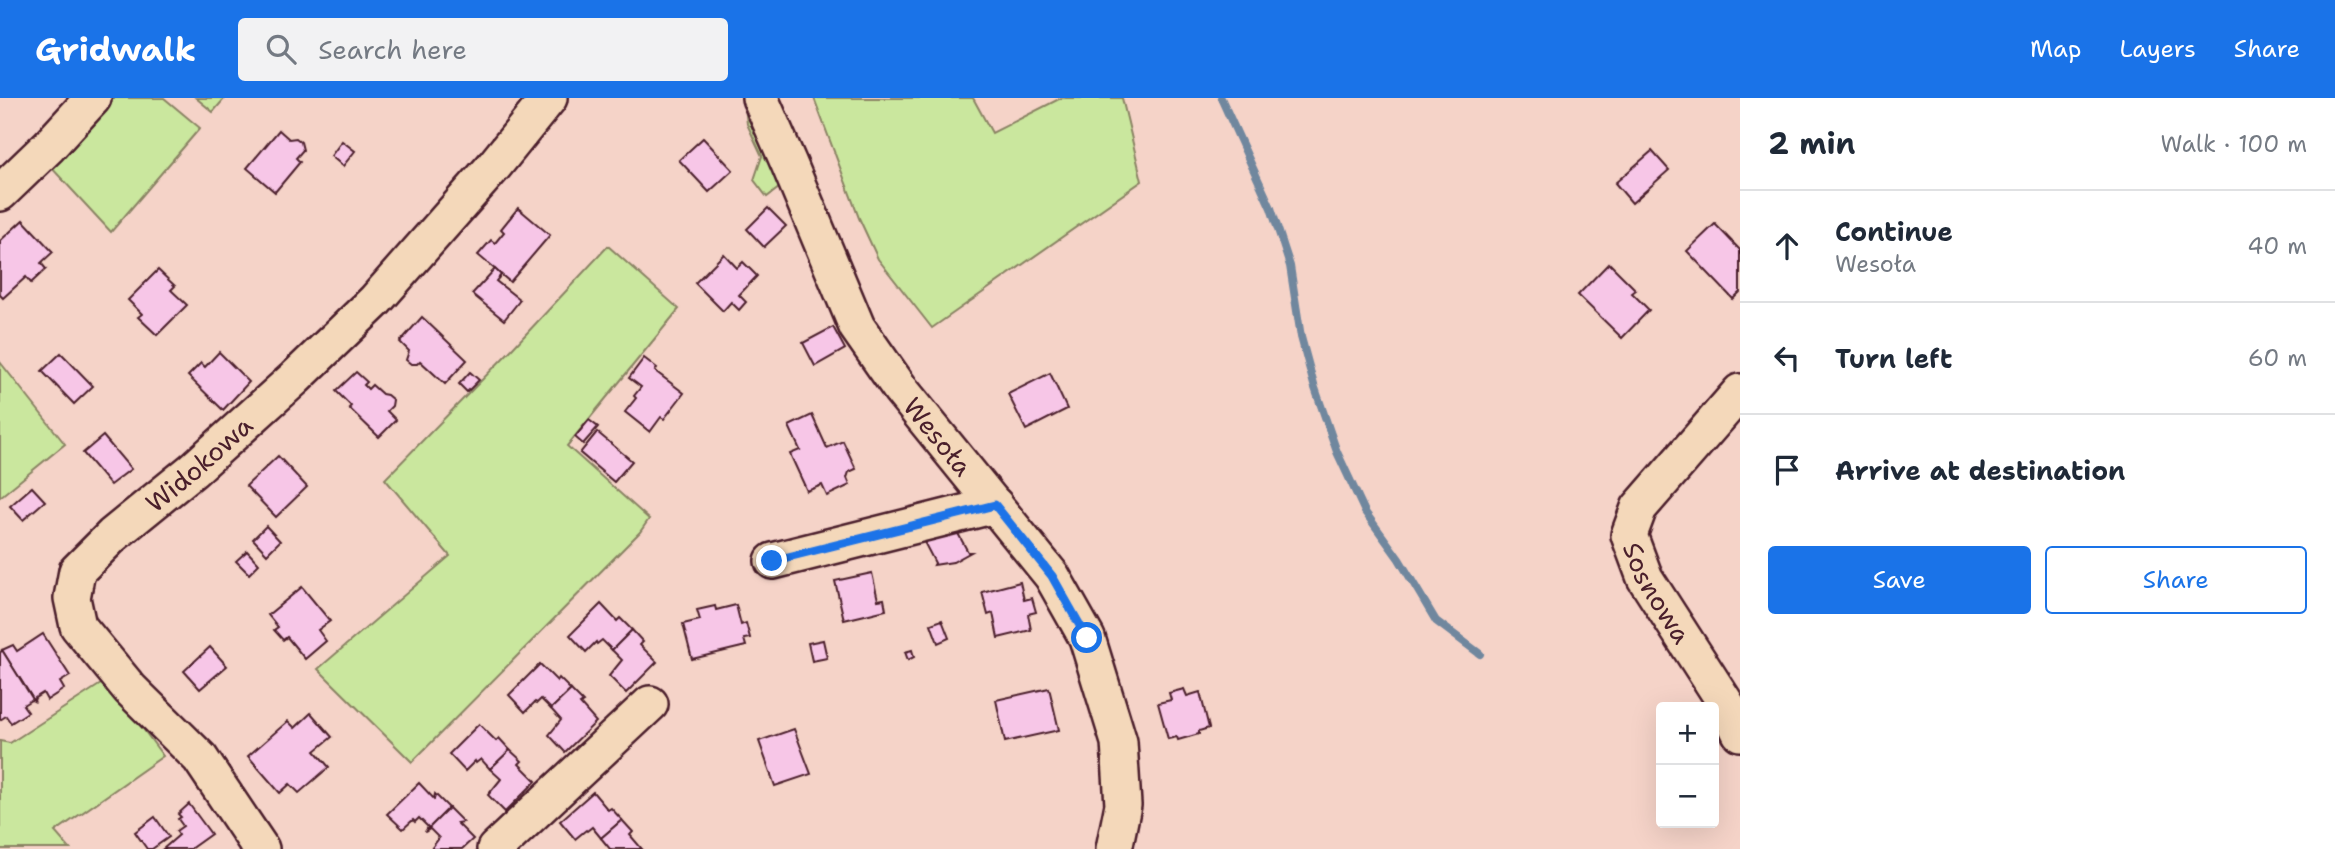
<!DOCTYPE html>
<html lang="en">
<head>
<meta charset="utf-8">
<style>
	body { margin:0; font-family:"Shantell Sans",sans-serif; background:#f2f2f3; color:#1f2937 }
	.controls { position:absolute; right:21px; bottom:21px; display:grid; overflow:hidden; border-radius:7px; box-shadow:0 7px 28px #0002 }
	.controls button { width:63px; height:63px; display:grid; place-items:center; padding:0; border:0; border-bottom:2px solid #e0e1e3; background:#fff; color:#1f2937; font:35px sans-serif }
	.stop { position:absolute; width:21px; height:21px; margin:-16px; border:5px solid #1a73e8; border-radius:50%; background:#fff }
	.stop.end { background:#1a73e8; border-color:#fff; box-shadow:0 2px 7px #0008 }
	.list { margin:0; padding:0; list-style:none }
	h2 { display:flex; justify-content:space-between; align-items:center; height:91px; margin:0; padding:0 28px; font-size:30px }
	h2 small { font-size:23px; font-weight:400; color:#747a83 }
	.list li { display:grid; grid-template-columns:46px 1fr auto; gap:21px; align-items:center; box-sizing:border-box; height:112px; padding:0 28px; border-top:2px solid #e0e1e3 }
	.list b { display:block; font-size:26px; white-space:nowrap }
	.list p { margin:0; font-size:23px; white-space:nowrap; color:#747a83 }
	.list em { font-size:23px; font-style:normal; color:#747a83 }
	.actions { display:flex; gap:14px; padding:21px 28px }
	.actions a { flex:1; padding:16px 0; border:2px solid #1a73e8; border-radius:7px; text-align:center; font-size:24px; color:#1a73e8 }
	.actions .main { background:#1a73e8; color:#fff }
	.icon { flex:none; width:38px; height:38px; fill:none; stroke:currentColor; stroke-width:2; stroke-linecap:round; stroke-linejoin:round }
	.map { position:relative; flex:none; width:1740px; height:751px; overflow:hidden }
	header { display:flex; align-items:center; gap:42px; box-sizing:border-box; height:98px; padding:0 35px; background:#1a73e8; color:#fff }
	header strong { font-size:33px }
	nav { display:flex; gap:38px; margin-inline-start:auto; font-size:24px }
	.search { width:490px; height:63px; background:#f2f2f3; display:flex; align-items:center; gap:18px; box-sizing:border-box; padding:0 24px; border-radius:7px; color:#747a83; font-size:26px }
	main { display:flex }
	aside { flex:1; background:#fff }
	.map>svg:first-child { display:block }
</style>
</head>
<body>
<header>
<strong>Gridwalk</strong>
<div class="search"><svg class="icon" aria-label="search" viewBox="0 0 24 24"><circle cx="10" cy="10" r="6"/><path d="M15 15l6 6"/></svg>Search here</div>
<nav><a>Map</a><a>Layers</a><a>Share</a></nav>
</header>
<main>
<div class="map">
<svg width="1740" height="751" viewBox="0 0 1740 751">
	<rect width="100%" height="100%" fill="#f5d3c8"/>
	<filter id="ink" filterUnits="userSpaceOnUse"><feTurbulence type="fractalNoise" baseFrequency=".0143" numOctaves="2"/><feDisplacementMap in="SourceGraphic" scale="14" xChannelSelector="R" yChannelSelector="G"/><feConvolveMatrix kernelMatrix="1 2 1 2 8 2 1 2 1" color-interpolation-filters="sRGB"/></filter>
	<g filter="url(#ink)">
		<g fill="#cae79e" stroke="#8a8364" stroke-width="2">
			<path d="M107,0H164L200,30L111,134L49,67Z"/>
			<path d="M196,0H225L213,14Z"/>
			<path d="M744,0L788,83L767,99L754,82L762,58L747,26Z"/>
			<path d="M814,0H973L992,35L1061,0H1122L1142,83L932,230L878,161L859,120Z"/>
			<path d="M608,148L679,211L567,348L649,421L640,434L412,664L318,571L450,458L385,381L512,251Z"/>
			<path d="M0,264L65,346L0,399Z"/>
			<path d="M107,582L163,658L55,734L70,751H0V643L10,645Z"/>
		</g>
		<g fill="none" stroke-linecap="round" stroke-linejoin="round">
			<path stroke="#70879e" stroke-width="8" d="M1221,0L1271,110L1290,168L1301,239L1314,287L1337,354L1365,414L1399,461L1436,523L1480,556"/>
		</g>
		<g fill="#f7c6e7" stroke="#4a1f2b" stroke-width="2">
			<path d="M279,32L289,41L296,40L301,44L303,52L296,60L300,64L275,94L247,70Z"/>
			<path d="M703,40L733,72L709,94L679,62Z"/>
			<path d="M342,43L355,53L343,68L331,58Z"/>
			<path d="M1652,53L1669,72L1632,105L1615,85Z"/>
			<path d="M518,110L550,137L510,184L478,157L491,142L495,145L504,134L501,131Z"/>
			<path d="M768,110L786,128L764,149L747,131Z"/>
			<path d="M23,122L53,154L41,165L46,171L31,185L26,179L3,200L0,197V143Z"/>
			<path d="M1715,126L1740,152V194L1733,201L1687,153Z"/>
			<path d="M724,156L737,170L743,164L757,178L739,197L746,204L739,212L731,204L723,213L695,185Z"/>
			<path d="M1609,165L1636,192L1632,195L1649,212L1622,240L1578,197Z"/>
			<path d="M495,171L501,177L496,183L520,202L504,222L472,196Z"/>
			<path d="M158,172L175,188L171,192L187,207L157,237L138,219L142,216L128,202Z"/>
			<path d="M422,219L467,262L445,286L420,263L417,266H411L406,262L409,253L400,244Z"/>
			<path d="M833,229L845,251L815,268L803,245Z"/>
			<path d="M219,254L249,284L223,312L188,278L201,265L205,269Z"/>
			<path d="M61,255L93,288L74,306L42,273Z"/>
			<path d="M644,260L657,270L655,273L684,295L664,321L661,319L650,334L625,314L636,300L634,298L641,289L629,280Z"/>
			<path d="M356,274L367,284L364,287L368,291L372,287L382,296L387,297L393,302L392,308L387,313L396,322L379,339L349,310L351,308L336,293Z"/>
			<path d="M470,274L479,282L467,294L459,286Z"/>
			<path d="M1050,275L1067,311L1026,332L1008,296Z"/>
			<path d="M812,317L827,350L843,343L856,371L849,374L847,380L850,387L827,398L822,387L807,393L790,356L800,352L789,328Z"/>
			<path d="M589,322L598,329L583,346L575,339Z"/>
			<path d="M597,334L632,363L614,384L580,355Z"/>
			<path d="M103,338L131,371L110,387L83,355Z"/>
			<path d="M278,358L307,389L276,419L246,388Z"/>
			<path d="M32,389L45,403L23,422L10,408Z"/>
			<path d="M266,428L280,443L267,456L253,441Z"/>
			<path d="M954,428L968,454H971L953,464L934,467L935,465L924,444Z"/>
			<path d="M247,453L259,466L249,476L236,463Z"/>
			<path d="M872,475L878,502L884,501L886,512L844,522L835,483Z"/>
			<path d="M1020,484L1024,502L1032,500L1036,514L1028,516L1031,532L998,540L993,515L988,517L982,494Z"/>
			<path d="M302,489L330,523L318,532L326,543L305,561L287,539L283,542L274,532L278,529L268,517Z"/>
			<path d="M601,506L617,523L620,520L632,532L612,552L602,542L597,546L596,544L586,554L570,537Z"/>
			<path d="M736,507L741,527L746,525L750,540L744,541L746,548L692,561L683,526L700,522L697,512L715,508L716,512Z"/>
			<path d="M942,522L949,540L938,545L931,526Z"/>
			<path d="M632,532L643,544L640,547L657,564L626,595L609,578L622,562L612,552Z"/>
			<path d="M43,536L70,578L60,584L64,591L47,602L43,595L35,600L34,603L2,552L13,547L17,553Z"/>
			<path d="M823,542L827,560L812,563L808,545Z"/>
			<path d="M210,549L227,568L200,591L184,573Z"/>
			<path d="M2,552L34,603L31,602L23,607L28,614L11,625L6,618L0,622V555Z"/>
			<path d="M912,552L914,559L908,562L905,554Z"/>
			<path d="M540,566L557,583L559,580L571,592L551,611L541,601L537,605L535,604L525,614L509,597Z"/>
			<path d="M1049,590L1059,632L1005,644L996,602Z"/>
			<path d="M1184,591L1187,598L1200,594L1209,630L1199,633V636L1178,642L1177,639L1168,641L1158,605L1171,602L1169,595Z"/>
			<path d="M571,592L583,604L580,606L596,624L565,654L549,637L561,622L551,611Z"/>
			<path d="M311,615L332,639L315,653L329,669L299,695L290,686L280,695L248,658L288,623L295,630Z"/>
			<path d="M479,626L496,643L499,640L510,652L490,671L481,661L476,665L475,663L465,673L449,656Z"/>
			<path d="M794,631L811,676L775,688L759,643Z"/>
			<path d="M510,652L522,663L519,666L536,683L505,714L488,697L501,681L490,671Z"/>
			<path d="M419,685L434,701L435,696L449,710L425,734L428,729L419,720L415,724L413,722L403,731L387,716Z"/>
			<path d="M593,694L608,712L611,710L622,722L601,740L592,729L587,733L586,732L575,741L560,723Z"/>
			<path d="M189,706L211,736L190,751H163L179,737L176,733L183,728L178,721L181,719L178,716Z"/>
			<path d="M449,710L463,724L457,725L473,741L462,751H431L439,740L430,731L425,734Z"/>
			<path d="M155,719L169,739L152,751H147L135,734Z"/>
			<path d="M622,722L633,734L630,737L642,751H610L601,740Z"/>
		</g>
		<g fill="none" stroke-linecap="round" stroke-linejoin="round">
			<g stroke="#4a1f2b" stroke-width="40">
				<g id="minor">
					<path id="s1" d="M760,0L789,66L857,229L901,292L1052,478L1087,540L1119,644L1123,707L1114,751"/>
					<path d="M0,95L49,48L93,0"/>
					<path id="s2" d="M1740,294L1639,410L1629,437L1645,480L1728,609L1740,635"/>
					<path d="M773,463L995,407"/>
					<path id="s3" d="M261,751L200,660L130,591L78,528L72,500L77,473L113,437L193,372L295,280L375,203L494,68L549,0"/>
					<path d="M495,751L650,606"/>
				</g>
			</g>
			<use href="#minor" stroke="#f4d8ba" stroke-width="35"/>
		</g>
	</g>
	<g fill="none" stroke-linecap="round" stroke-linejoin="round" filter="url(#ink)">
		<path stroke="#1a73e8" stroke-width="9" d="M772,463L995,407L1052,478L1087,540"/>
	</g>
	<g text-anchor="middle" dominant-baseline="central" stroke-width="6" stroke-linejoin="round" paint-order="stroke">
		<g font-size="26" fill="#4a1f2b" stroke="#f4d8ba">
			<text stroke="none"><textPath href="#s1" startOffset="385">Wesoła</textPath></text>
			<text stroke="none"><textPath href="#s3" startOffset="508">Widokowa</textPath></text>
			<text stroke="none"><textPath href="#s2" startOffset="247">Sosnowa</textPath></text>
		</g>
	</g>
</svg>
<div class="controls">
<button>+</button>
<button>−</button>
</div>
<div class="stop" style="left:1087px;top:540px"></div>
<div class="stop end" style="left:772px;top:463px"></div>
</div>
<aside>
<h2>2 min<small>Walk · 100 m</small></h2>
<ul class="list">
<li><svg class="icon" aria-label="ahead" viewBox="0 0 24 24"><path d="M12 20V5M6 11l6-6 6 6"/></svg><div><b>Continue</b><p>Wesoła</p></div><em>40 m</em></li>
<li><svg class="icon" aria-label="left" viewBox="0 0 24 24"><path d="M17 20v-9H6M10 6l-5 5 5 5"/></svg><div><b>Turn left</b></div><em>60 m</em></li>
<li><svg class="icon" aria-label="arrive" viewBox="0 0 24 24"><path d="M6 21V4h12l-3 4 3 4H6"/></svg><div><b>Arrive at destination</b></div></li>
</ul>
<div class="actions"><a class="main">Save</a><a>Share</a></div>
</aside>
</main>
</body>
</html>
